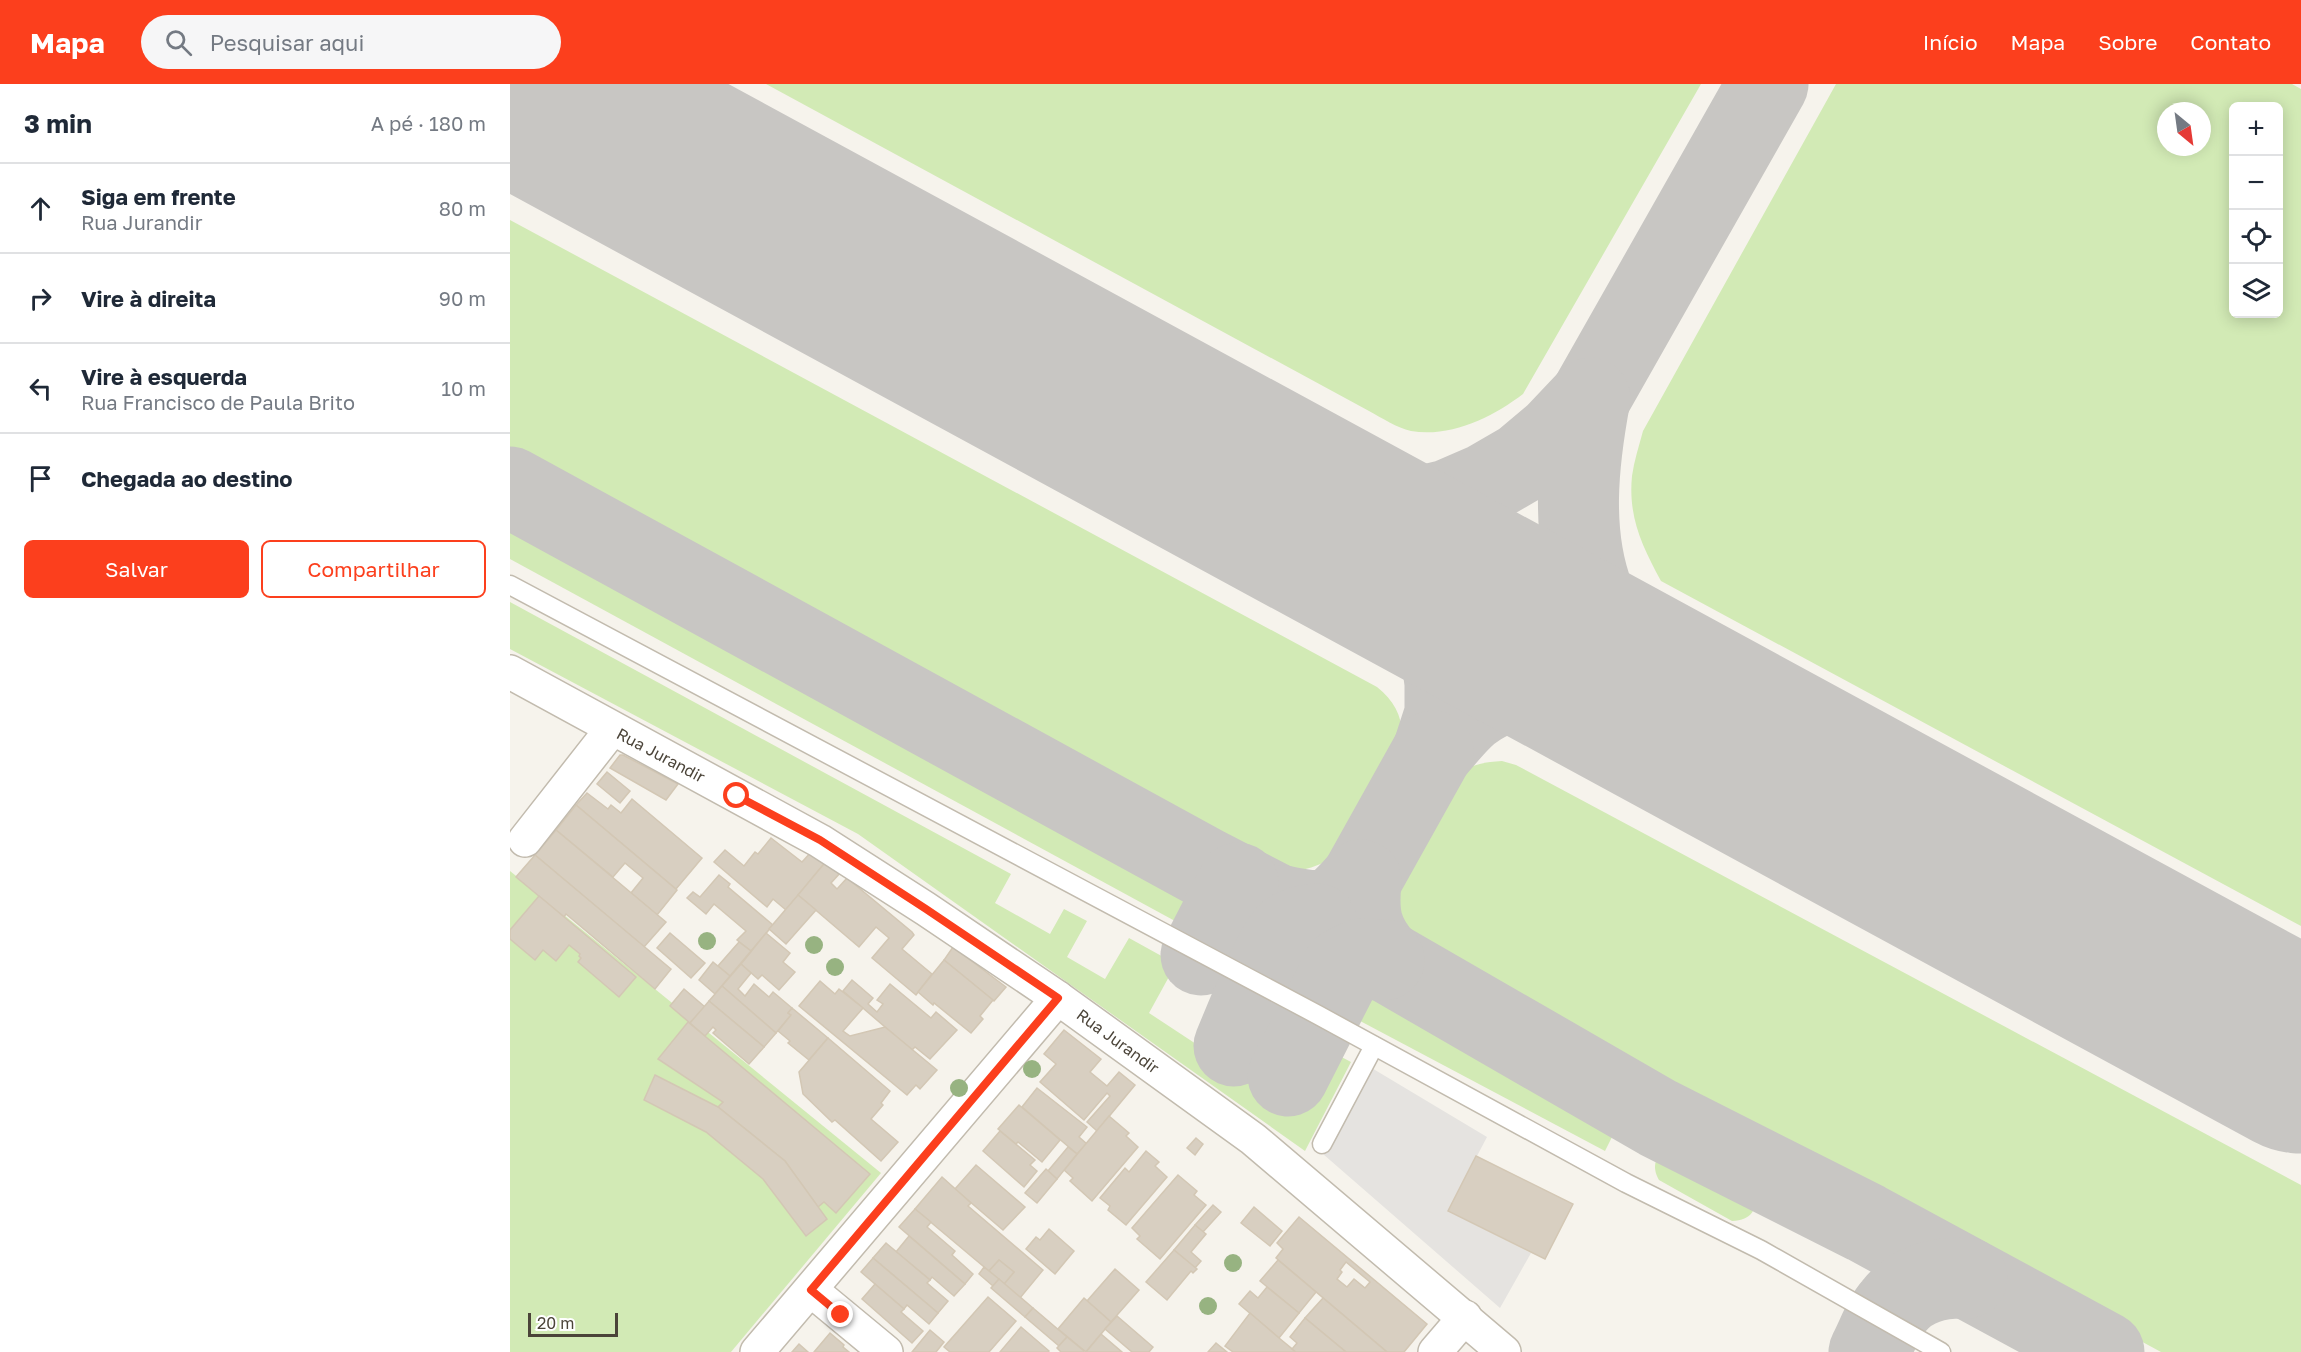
<!DOCTYPE html>
<html lang="pt">
<head>
<meta charset="utf-8">
<style>
	body { margin:0; font-family:"Golos Text",sans-serif; background:#f6f6f7; color:#1f2937 }
	.controls { position:absolute; right:18px; top:18px; display:grid; overflow:hidden; border-radius:9px; box-shadow:0 3px 15px #0003 }
	.controls button { width:54px; height:54px; display:grid; place-items:center; padding:0; border:0; border-bottom:2px solid #e0e1e3; background:#fff; color:#1f2937; font:30px sans-serif }
	.compass { position:absolute; left:1647px; top:18px; width:54px; height:54px; border-radius:50%; background:#fff; box-shadow:0 3px 15px #0003; rotate:151deg }
	.scale { position:absolute; left:18px; bottom:15px; width:90px; box-sizing:border-box; padding-left:6px; border:3px solid #4b4439; border-top:0; font-size:16px; line-height:21px; white-space:nowrap; color:#4b4439; -webkit-text-stroke:4px #fff; paint-order:stroke }
	.stop { position:absolute; width:18px; height:18px; margin:-14px; border:4px solid #fc3f1d; border-radius:50%; background:#fff }
	.stop.end { background:#fc3f1d; border-color:#fff; box-shadow:0 2px 6px #0008 }
	.list { margin:0; padding:0; list-style:none }
	h2 { display:flex; justify-content:space-between; align-items:center; height:78px; margin:0; padding:0 24px; font-size:26px }
	h2 small { font-size:20px; font-weight:400; color:#747a83 }
	.list li { display:grid; grid-template-columns:39px 1fr auto; gap:18px; align-items:center; box-sizing:border-box; height:90px; padding:0 24px; border-top:2px solid #e0e1e3 }
	.list b { display:block; font-size:22px; white-space:nowrap }
	.list p { margin:0; font-size:20px; white-space:nowrap; color:#747a83 }
	.list em { font-size:20px; font-style:normal; color:#747a83 }
	.actions { display:flex; gap:12px; padding:18px 24px }
	.actions a { flex:1; padding:14px 0; border:2px solid #fc3f1d; border-radius:9px; text-align:center; font-size:21px; color:#fc3f1d }
	.actions .main { background:#fc3f1d; color:#fff }
	.icon { flex:none; width:33px; height:33px; fill:none; stroke:currentColor; stroke-width:2; stroke-linecap:round; stroke-linejoin:round }
	.map { position:relative; flex:none; width:1791px; height:1268px; overflow:hidden }
	header { display:flex; align-items:center; gap:36px; box-sizing:border-box; height:84px; padding:0 30px; background:#fc3f1d; color:#fff }
	header strong { font-size:28px }
	nav { display:flex; gap:33px; margin-inline-start:auto; font-size:21px }
	.search { width:420px; height:54px; background:#f6f6f7; display:flex; align-items:center; gap:15px; box-sizing:border-box; padding:0 21px; border-radius:33px; color:#747a83; font-size:22px }
	main { display:flex }
	aside { flex:1; background:#fff }
	.map>svg:first-child { display:block }
</style>
</head>
<body>
<header>
<strong>Mapa</strong>
<div class="search"><svg class="icon" aria-label="search" viewBox="0 0 24 24"><circle cx="10" cy="10" r="6"/><path d="M15 15l6 6"/></svg>Pesquisar aqui</div>
<nav><a>Início</a><a>Mapa</a><a>Sobre</a><a>Contato</a></nav>
</header>
<main>
<aside>
<h2>3 min<small>A pé · 180 m</small></h2>
<ul class="list">
<li><svg class="icon" aria-label="ahead" viewBox="0 0 24 24"><path d="M12 20V5M6 11l6-6 6 6"/></svg><div><b>Siga em frente</b><p>Rua Jurandir</p></div><em>80 m</em></li>
<li><svg class="icon" aria-label="right" viewBox="0 0 24 24"><path d="M7 20v-9h11M14 6l5 5-5 5"/></svg><div><b>Vire à direita</b></div><em>90 m</em></li>
<li><svg class="icon" aria-label="left" viewBox="0 0 24 24"><path d="M17 20v-9H6M10 6l-5 5 5 5"/></svg><div><b>Vire à esquerda</b><p>Rua Francisco de Paula Brito</p></div><em>10 m</em></li>
<li><svg class="icon" aria-label="arrive" viewBox="0 0 24 24"><path d="M6 21V4h12l-3 4 3 4H6"/></svg><div><b>Chegada ao destino</b></div></li>
</ul>
<div class="actions"><a class="main">Salvar</a><a>Compartilhar</a></div>
</aside>
<div class="map">
<svg width="1791" height="1268" viewBox="0 0 1791 1268">
	<rect width="100%" height="100%" fill="#f6f3ec"/>
	<g fill="#d2eab5" fill-rule="evenodd">
		<path d="M256,0H1191L1013,310C983,333 940,354 901,347C887,344 872,334 859,327Z"/>
		<path d="M1326,0H1782L1791,5V842L1151,497C1132,462 1118,433 1122,392C1124,377 1129,362 1133,347ZM1724,22H1768V230H1724ZM1656,27H1692V63H1656Z"/>
		<path d="M0,136L867,603C888,620 896,640 890,666C878,691 863,727 848,749C830,775 792,796 761,782L0,372Z"/>
		<path d="M0,428L693,807C699,824 699,835 687,849L0,475Z"/>
		<path d="M0,518L501,790L485,819L540,850L554,825L577,837L557,873L595,895L619,854L666,880L639,929L788,1027L822,968L841,978L795,1067L348,750L0,565Z"/>
		<path d="M992,677L1006,681L1791,1101V1268H1651L950,889C910,863 873,846 894,791L887,788L943,692C960,681 973,678 992,677Z"/>
		<path d="M0,787L371,1089L221,1268H0Z"/>
		<circle cx="738" cy="853" r="17"/>
		<circle cx="796" cy="887" r="19"/>
		<path d="M859,898L1098,1027L1106,1045L1095,1067L837,930C830,914 842,900 859,898Z"/>
		<path d="M1160,1066L1167,1067L1241,1106C1251,1123 1241,1137 1222,1137L1149,1096C1141,1082 1145,1071 1160,1066Z"/>
	</g>
	<path fill="#e5e3e0" d="M860,983L977,1053L938,1127L1021,1169L990,1224L813,1070Z"/>
	<g fill="none" stroke-linecap="round" stroke-linejoin="round">
		<g stroke="#c8c6c3" stroke-width="81">
			<path d="M1080,314L1258,0"/>
			<path d="M716,385L838,428L900,425L938,416L975,400L1013,378L1045,351L1080,314C1068,378 1060,450 1084,512C1088,522 1095,531 1101,539C1128,584 1160,612 1198,647"/>
			<path d="M0,403L696,784L874,876L1148,1034L1356,1139L1594,1268"/>
			<path d="M877,473L924,540L931,569L935,599V630L923,667C934,655 945,640 958,629C1004,592 1064,599 1119,604"/>
			<path d="M851,796L923,667"/>
			<path d="M773,822C816,831 822,829 851,796C848,830 850,849 874,876"/>
			<path d="M691,871L728,799"/>
			<path d="M724,962C733,941 765,858 780,848C788,842 798,841 807,840"/>
			<path d="M778,992L833,884L851,875L874,876"/>
			<path d="M1359,1268C1367,1253 1373,1234 1384,1222C1402,1199 1430,1193 1457,1194"/>
		</g>
		<path stroke="#c8c6c3" stroke-width="201" d="M8,0L1791,969"/>
	</g>
	<g fill="#d8cfc1" stroke="#d3c7b4" stroke-width="1.5" fill-rule="evenodd">
		<path d="M110,671H113L168,700L156,716L100,684Z"/>
		<path d="M97,688L120,707L110,719L87,700Z"/>
		<path d="M77,709L98,725L101,721L111,729L122,715L192,774L166,805L66,721Z"/>
		<path d="M66,721L167,806L147,831L121,809L133,794L115,779L103,793L46,746Z"/>
		<path d="M46,746L156,838L134,863L25,771Z"/>
		<path d="M261,754L292,778L303,766L318,775L276,826L263,815L257,823L204,778L215,766L234,782L245,768L248,770Z"/>
		<path d="M25,771L161,885L145,905L56,830L54,833L6,793Z"/>
		<path d="M318,775L331,788L321,799L327,805L337,794L402,848L404,851L392,865L422,890L406,911L362,874L379,854L366,843L349,863L288,811Z"/>
		<path d="M209,791L220,800L218,803L263,841L241,867L227,856L236,847L204,820L196,830L177,814L183,808L190,813Z"/>
		<path d="M288,811L306,826L276,860L259,845Z"/>
		<path d="M29,812L126,893L109,913L68,878L71,874L69,872L70,870L59,861L46,877L33,866L25,876L0,855V846Z"/>
		<path d="M160,849L195,879L181,894L147,864Z"/>
		<path d="M256,849L280,869L273,878L285,888L269,906L252,891L248,895L231,880Z"/>
		<path d="M229,858L241,867L220,892L208,882Z"/>
		<path d="M443,863L496,903L484,917L434,876Z"/>
		<path d="M434,876L483,916L470,932L473,935L461,949L424,919L423,921L408,908Z"/>
		<path d="M203,878L220,892L205,910L189,896Z"/>
		<path d="M231,880L241,889L228,905L235,912L244,900L259,913L263,908L282,924L278,929L281,931L266,949L212,902Z"/>
		<path d="M342,896L363,914L358,920L367,928L373,920L367,916L380,900L421,934L426,928L447,946L420,975L405,963L402,966L333,907Z"/>
		<path d="M310,897L325,910L329,905L353,924L333,947L340,952L375,943L427,986L410,1005L406,1001L397,1011L289,922Z"/>
		<path d="M212,902L266,949L254,963L199,917Z"/>
		<path d="M174,905L195,923L180,939L160,922Z"/>
		<path d="M199,917L254,963L239,980L203,949L206,946L203,943L195,952L180,939Z"/>
		<path d="M282,924L318,954L299,976L278,959L280,957L268,947L281,931L278,929Z"/>
		<path d="M178,938L360,1090L326,1129L314,1118L308,1123L275,1077L208,1023L213,1018L148,975Z"/>
		<path d="M554,946L591,975L580,988L597,1002L609,988L625,1001L587,1047L577,1038L600,1012L597,1009L574,1036L530,998L546,980L534,970Z"/>
		<path d="M318,954L380,1007L371,1019L373,1021L361,1035L388,1058L371,1077L325,1036L322,1038L293,1010L289,988Z"/>
		<path d="M145,991L208,1023L275,1077L317,1135L296,1152L253,1095L196,1048L134,1016Z"/>
		<path d="M527,1004L577,1043L569,1053L577,1060L567,1070L512,1023Z"/>
		<path d="M509,1021L550,1056L532,1078L508,1058L506,1060L488,1045Z"/>
		<path d="M599,1032L619,1049L616,1052L628,1063L582,1117L560,1097L563,1094L554,1086Z"/>
		<path d="M490,1047L525,1076L520,1081L527,1087L514,1103L473,1067Z"/>
		<path d="M686,1054L693,1060L685,1071L677,1064Z"/>
		<path d="M558,1063L567,1070L547,1095L538,1087Z"/>
		<path d="M636,1067L649,1078L645,1082L657,1093L616,1141L598,1126L600,1122L590,1114L615,1084L619,1088Z"/>
		<path d="M966,1072L1063,1120L1035,1175L938,1127Z"/>
		<path d="M466,1081L515,1123L493,1146L445,1105Z"/>
		<path d="M536,1085L547,1095L527,1119L515,1109Z"/>
		<path d="M668,1091L687,1107L684,1111L696,1121L650,1175L627,1155L630,1152L622,1144Z"/>
		<path d="M432,1093L461,1119L458,1122L533,1186L510,1214L494,1200L504,1188L489,1176L479,1187L405,1125Z"/>
		<path d="M703,1121L711,1128L693,1148L685,1141Z"/>
		<path d="M744,1123L772,1147L760,1162L731,1139Z"/>
		<path d="M405,1125L421,1138L417,1143L445,1167L442,1171L463,1190L455,1200L389,1143Z"/>
		<path d="M789,1133L917,1240L894,1268H877L766,1174L773,1165L767,1159ZM836,1178L860,1198L855,1204L844,1195L837,1203L827,1195L832,1188L830,1186Z"/>
		<path d="M685,1141L696,1150L681,1168L691,1177L685,1184L664,1166Z"/>
		<path d="M539,1145L564,1167L545,1190L516,1165L526,1153L530,1156Z"/>
		<path d="M399,1152L455,1200L444,1212L422,1193L420,1196L386,1168Z"/>
		<path d="M376,1159L420,1196L417,1199L438,1217L428,1229L363,1174Z"/>
		<path d="M664,1166L687,1185L683,1189L681,1187L657,1216L636,1198Z"/>
		<path d="M363,1174L428,1229L419,1240L397,1221L394,1225L351,1188Z"/>
		<path d="M489,1176L504,1188L494,1200L479,1187Z"/>
		<path d="M768,1176L806,1208L789,1229L750,1197Z"/>
		<path d="M474,1183L489,1195L483,1202L469,1190Z"/>
		<path d="M605,1185L629,1206L601,1238L577,1217Z"/>
		<path d="M489,1195L523,1224L515,1233L481,1204Z"/>
		<path d="M365,1200L394,1225L391,1228L413,1247L402,1259L352,1215Z"/>
		<path d="M757,1203L789,1229L769,1254L729,1220L740,1207L748,1214Z"/>
		<path d="M478,1213L506,1237L479,1268H440L434,1263Z"/>
		<path d="M574,1214L601,1238L576,1268L548,1245Z"/>
		<path d="M813,1214L877,1268H836L795,1234Z"/>
		<path d="M523,1224L557,1253L549,1262L515,1233Z"/>
		<path d="M740,1229L769,1254L786,1268H723L715,1262Z"/>
		<path d="M607,1232L643,1263L639,1268H622L595,1245Z"/>
		<path d="M795,1234L836,1268H786L782,1265L787,1259L780,1253Z"/>
		<path d="M511,1243L539,1267L538,1268H490Z"/>
		<path d="M420,1246L434,1258L426,1268H402Z"/>
		<path d="M320,1249L334,1261L333,1263L339,1268H304Z"/>
		<path d="M591,1250L612,1268H576Z"/>
		<path d="M557,1253L574,1267V1268H551L547,1264Z"/>
		<path d="M706,1259L717,1268H698Z"/>
		<path d="M289,1260L298,1268H282Z"/>
	</g>
	<g fill="none" stroke-linecap="round" stroke-linejoin="round">
		<g stroke="#c2bbae" stroke-width="21">
			<g id="lane">
				<path d="M0,501L808,931L1116,1099L1251,1166L1431,1268"/>
				<path d="M812,1060L864,962"/>
			</g>
		</g>
		<g stroke="#c2bbae" stroke-width="36">
			<g id="street">
				<path d="M0,588L310,757L416,825L548,914L743,1055L994,1268"/>
				<path d="M15,756L102,645"/>
				<path d="M301,1206L376,1268"/>
				<path d="M247,1268L548,914"/>
				<path d="M925,1268L955,1233"/>
			</g>
		</g>
		<use href="#lane" stroke="#fff" stroke-width="18"/>
		<use href="#street" stroke="#fff" stroke-width="33"/>
	</g>
	<g fill="#97b381">
		<circle cx="197" cy="857" r="9"/>
		<circle cx="304" cy="861" r="9"/>
		<circle cx="325" cy="883" r="9"/>
		<circle cx="522" cy="985" r="9"/>
		<circle cx="449" cy="1004" r="9"/>
		<circle cx="723" cy="1179" r="9"/>
		<circle cx="698" cy="1222" r="9"/>
	</g>
	<g fill="none" stroke-linecap="round" stroke-linejoin="round">
		<path stroke="#fc3f1d" stroke-width="8" d="M227,712L310,756L416,825L548,914L301,1206L331,1231"/>
	</g>
	<g text-anchor="middle" dominant-baseline="central" stroke-width="5" stroke-linejoin="round" paint-order="stroke">
		<g font-size="16" fill="#4b4439" stroke="#fff">
			<text transform="translate(151 671) rotate(28)">Rua Jurandir</text>
			<text transform="translate(608 957) rotate(36)">Rua Jurandir</text>
		</g>
	</g>
</svg>
<div class="controls">
<button>+</button>
<button>−</button>
<button><svg class="icon" aria-label="locate" viewBox="0 0 24 24"><circle cx="12" cy="12" r="6"/><path d="M12 2v4M12 18v4M2 12h4M18 12h4"/></svg></button>
<button><svg class="icon" aria-label="layers" viewBox="0 0 24 24"><path d="M12 4l9 5-9 5-9-5zM3 14l9 5 9-5"/></svg></button>
</div>
<svg class="compass" viewBox="-18 -18 36 36"><path d="M0-13l5 13h-10z" fill="#e53935"/><path d="M0 13l5-13h-10z" fill="#747a83"/></svg>
<div class="scale">20 m</div>
<div class="stop" style="left:227px;top:712px"></div>
<div class="stop end" style="left:331px;top:1231px"></div>
</div>
</main>
</body>
</html>
